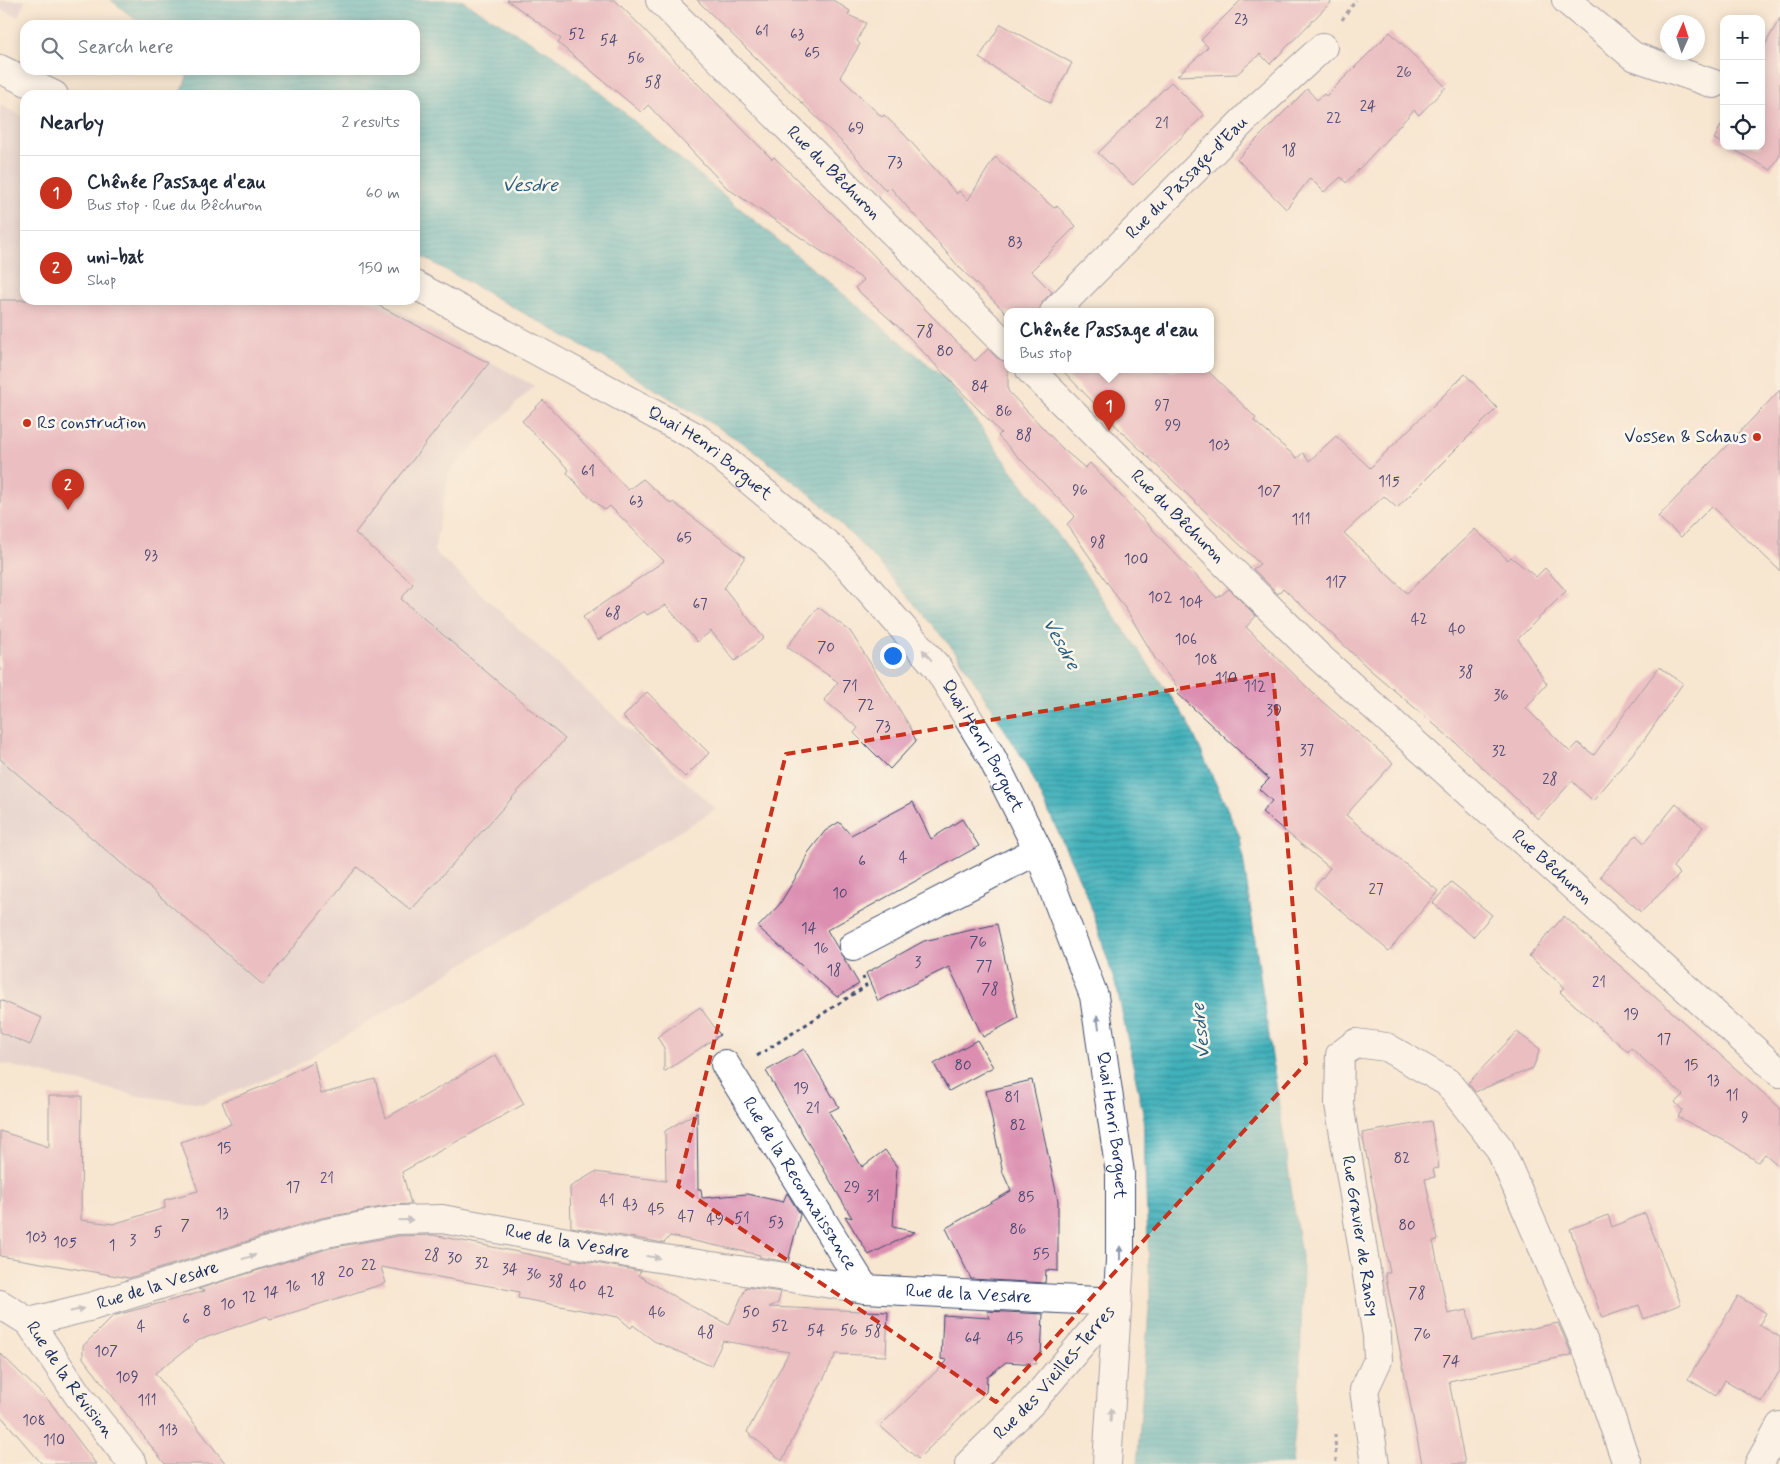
<!DOCTYPE html>
<html lang="en">
<head>
<meta charset="utf-8">
<style>
	body { margin:0; font-family:Mynerve,sans-serif; background:#f2f2f3; color:#1f2937 }
	.controls { position:absolute; right:15px; top:15px; display:grid; overflow:hidden; border-radius:10px; box-shadow:0 2px 12px #0003 }
	.controls button { width:45px; height:45px; display:grid; place-items:center; padding:0; border:0; border-bottom:1px solid #e0e1e3; background:#fff; color:#1f2937; font:25px sans-serif }
	.compass { position:absolute; left:1660px; top:15px; width:45px; height:45px; border-radius:50%; background:#fff; box-shadow:0 2px 12px #0003; rotate:3deg }
	.you { position:absolute; left:892px; top:655px; width:18px; height:18px; margin:-12px; border:4px solid #fff; border-radius:50%; background:#1a73e8; box-shadow:0 0 0 8px #1a73e833 }
	.badge { display:grid; place-items:center; width:32px; height:32px; border-radius:50%; background:#c8321e; color:#fff; font-size:16px; font-weight:700 }
	.pin { position:absolute; translate:-50% -41px; filter:drop-shadow(0 1px 2px #0008) }
	.pin::after { content:''; position:absolute; top:26px; width:18px; height:15px; background:inherit; clip-path:polygon(0 0,100% 0,50% 100%) }
	.popup { position:absolute; left:1004px; top:308px; width:210px; height:65px; box-sizing:border-box; display:grid; place-content:center; border-radius:10px; background:#fff; filter:drop-shadow(0 1px 4px #0005); font-size:16px; white-space:nowrap; color:#747a83 }
	.popup b { font-size:19px; color:#1f2937 }
	.popup::after { content:''; position:absolute; left:50%; top:100%; margin-left:-10px; border:10px solid transparent; border-top-color:#fff }
	.list { margin:0; padding:0; list-style:none }
	h2 { display:flex; justify-content:space-between; align-items:center; height:65px; margin:0; padding:0 20px; font-size:21px }
	h2 small { font-size:16px; font-weight:400; color:#747a83 }
	.list li { display:grid; grid-template-columns:32px 1fr auto; gap:15px; align-items:center; box-sizing:border-box; height:75px; padding:0 20px; border-top:1px solid #e0e1e3 }
	.list b { display:block; font-size:19px; white-space:nowrap }
	.list p { margin:0; font-size:16px; white-space:nowrap; color:#747a83 }
	.list em { font-size:16px; font-style:normal; color:#747a83 }
	.icon { flex:none; width:28px; height:28px; fill:none; stroke:currentColor; stroke-width:2; stroke-linecap:round; stroke-linejoin:round }
	.map { position:relative; flex:none; width:1780px; height:1464px; overflow:hidden }
	.search { position:absolute; background:#fff; box-shadow:0 2px 12px #0003; left:20px; top:20px; width:400px; height:55px; display:flex; align-items:center; gap:12px; box-sizing:border-box; padding:0 18px; border-radius:15px; color:#747a83; font-size:19px }
	.panel { position:absolute; background:#fff; box-shadow:0 2px 12px #0003; left:20px; top:90px; width:400px; height:215px; border-radius:15px }
	.map>svg:first-child { display:block }
</style>
</head>
<body>
<div class="map">
<svg width="1780" height="1464" viewBox="0 0 1780 1464">
	<defs>
		<pattern id="water-rules" width="6" height="5" patternUnits="userSpaceOnUse" patternTransform="scale(1.25)"><rect width="6" height="5" fill="#40b0ba"/><path d="M0 2.5h6" fill="none" stroke="#35909a"/></pattern>
	</defs>
	<rect width="100%" height="100%" fill="#fbf7ec"/>
	<filter id="ink" filterUnits="userSpaceOnUse"><feTurbulence type="fractalNoise" baseFrequency=".02" numOctaves="2"/><feDisplacementMap in="SourceGraphic" scale="10" xChannelSelector="R" yChannelSelector="G"/><feConvolveMatrix kernelMatrix="1 2 1 2 8 2 1 2 1" color-interpolation-filters="sRGB"/></filter>
	<filter id="wash" filterUnits="userSpaceOnUse"><feTurbulence type="fractalNoise" baseFrequency=".0096" numOctaves="4" result="noise"/><feDisplacementMap in="SourceGraphic" scale="20" xChannelSelector="R" yChannelSelector="G"/><feGaussianBlur stdDeviation="1.12" result="paint"/><feColorMatrix in="noise" values="0 0 0 0 0 0 0 0 0 0 0 0 0 0 0 0 0 1.4 0 .05"/><feComposite in="paint" operator="in"/></filter>
	<g filter="url(#wash)">
		<rect width="100%" height="100%" fill="#f7e6d0"/>
		<g fill="#d1bdc9">
			<path d="M0,0H25L19,17L0,9Z"/>
			<path d="M0,105L25,117V300H379L534,386L449,471L434,551L716,809L296,1066L203,1104L139,1096L0,1063Z"/>
		</g>
		<path fill="url(#water-rules)" stroke="#2e708c" d="M111,0H461L557,57L946,379L1043,513L1187,720L1240,837L1303,1269L1300,1373L1292,1464H1137L1150,1296L1143,1113L1118,993L1088,897L1027,765L957,654L877,561L814,497L743,443L601,356L415,253V95H181L189,70H415V25H142Z"/>
		<g id="blocks">
			<g fill="#db8eb0">
				<path d="M507,0H615L772,159L774,157L860,241L975,361L988,349L997,358L1008,362V391L1025,409L1063,449L1085,468L1090,463L1217,598L1229,589L1256,616L1246,627L1318,698L1393,763L1346,815L1438,891L1389,951L1314,888L1330,868L1262,812L1272,801L1259,789L1269,779L1176,692L1179,689L1156,660L1129,614L1067,524L1075,516L998,436L1001,433L904,332L855,288L864,280L727,188L648,105L641,112L558,43L561,39Z"/>
				<path d="M697,0H833L850,11L848,15L866,23L857,41L860,44L840,77L882,117L884,115L903,133L957,194L959,191L968,200L995,157L1054,208L1057,206L1076,226L1031,271L1052,292L1043,301L1039,312H1005L959,267L890,187L886,191L849,149Z"/>
				<path d="M1241,0H1333L1270,64L1260,54L1237,74L1177,76L1208,47L1201,40Z"/>
				<path d="M1780,18V155L1771,170L1727,146H1761V52Z"/>
				<path d="M1001,24L1072,63L1050,103L979,58Z"/>
				<path d="M1390,32L1446,87L1419,115L1414,110L1346,183L1341,177L1324,192L1310,178L1286,209L1237,159L1307,89L1317,100L1324,94L1326,96Z"/>
				<path d="M1171,82L1204,115L1133,185L1098,153Z"/>
				<path d="M1724,120V144L1714,139Z"/>
				<path d="M0,300H368L489,363L355,533L413,584L401,599L565,739L411,910L357,867L263,985L0,759Z"/>
				<path d="M1062,370H1207L1256,418L1254,421L1297,458L1303,453L1309,461L1336,436L1370,468L1465,374L1497,408L1397,508L1384,496L1344,533L1407,593L1475,529L1508,560L1511,557L1536,577L1545,568L1566,591L1518,639L1547,684L1526,708L1570,752L1578,743L1594,755L1659,667L1683,683L1644,740L1593,801L1572,781L1538,819L1456,743L1368,668L1283,588L1278,594L1253,569L1260,564L1123,433Z"/>
				<path d="M1780,390V571L1712,506L1681,537L1658,517Z"/>
				<path d="M543,400L628,490L643,479L671,504L673,502L745,557L724,588L764,638L735,661L711,631L697,642L666,605L647,615L644,611L598,640L583,617L664,561L610,506L605,510L585,493L567,473L569,470L522,421Z"/>
				<path d="M818,607L850,631L909,725L916,741L890,769L854,733L858,728L824,700L838,682L787,647Z"/>
				<path d="M647,692L709,753L685,777L623,717Z"/>
				<path d="M913,802L931,839L962,819L979,846L827,930L859,984L837,997L758,927L779,905L801,869L808,853L825,831L839,822L851,835Z"/>
				<path d="M1676,804L1703,827L1673,867L1680,874L1641,912L1600,876L1636,835L1644,843Z"/>
				<path d="M1451,882L1492,915L1473,937L1433,903Z"/>
				<path d="M1564,916L1780,1108V1167L1765,1154L1758,1162L1729,1143L1678,1117L1682,1110L1675,1102L1683,1095L1631,1048L1628,1052L1560,992L1564,987L1529,956Z"/>
				<path d="M997,924L1018,1018L983,1037L949,967L878,1001L866,973L924,941Z"/>
				<path d="M0,1000L42,1018L30,1045L0,1032Z"/>
				<path d="M700,1007L720,1035L664,1072V1048L657,1037Z"/>
				<path d="M1517,1032L1540,1049L1533,1068L1475,1092L1468,1083Z"/>
				<path d="M977,1040L993,1067L949,1091L934,1064Z"/>
				<path d="M804,1049L839,1107L829,1112L862,1167L885,1150L897,1167L893,1227L915,1232L869,1255L845,1216L852,1218L766,1071Z"/>
				<path d="M496,1055L524,1104L402,1172L411,1204L393,1205L321,1218L129,1278L0,1256V1131L49,1147V1096H82L81,1220L113,1224L165,1208L164,1200L198,1191L181,1142L231,1124L222,1102L269,1084L314,1061L321,1094L375,1079L386,1118Z"/>
				<path d="M1032,1080L1058,1201V1271L1046,1270L1045,1283L971,1279L946,1228L1011,1191L1003,1173L986,1091Z"/>
				<path d="M697,1112L698,1189H701L702,1198L747,1194L783,1202L787,1193L800,1214L788,1262L759,1257L760,1255L670,1236L664,1243L571,1227L570,1187L595,1172L666,1181L665,1131Z"/>
				<path d="M1431,1121L1439,1168L1433,1169L1435,1177L1425,1179L1438,1240L1433,1241L1448,1314L1467,1310L1473,1340L1558,1323L1572,1355L1449,1381L1465,1464H1422L1385,1273H1390L1362,1133Z"/>
				<path d="M1645,1213L1681,1304L1644,1319L1639,1305L1602,1318L1570,1229L1608,1215L1612,1227Z"/>
				<path d="M433,1235L572,1263V1259L641,1271L638,1275L687,1304L729,1325L746,1287L781,1292L778,1303L769,1307L888,1312L886,1356L836,1354L782,1461L747,1432L789,1352L723,1341L711,1366L654,1341L633,1325L631,1328L618,1317L518,1298L519,1292L495,1287L381,1267L386,1283L291,1313L270,1319L267,1316L199,1340L155,1373L226,1464H165L83,1358V1346L113,1316L205,1291L198,1289L330,1248L398,1236Z"/>
				<path d="M1738,1296L1766,1313L1759,1325L1780,1337V1370L1762,1402L1725,1380L1716,1396L1688,1379Z"/>
				<path d="M987,1311L1043,1314L1041,1356L1037,1357L1036,1364L1006,1362L987,1377L986,1392L918,1459L880,1426L948,1360L941,1359L943,1315L990,1318Z"/>
				<path d="M0,1353L50,1402L96,1464H42L0,1415Z"/>
			</g>
		</g>
	</g>
	<g filter="url(#ink)">
		<use href="#blocks" fill-opacity="0" stroke="#3c4a6f" stroke-width="1"/>
		<g fill="none" stroke-linecap="round" stroke-linejoin="round">
			<g stroke="#3c4a6f" stroke-width="30">
				<g id="minor">
					<path id="s1" d="M660,0L1008,347"/>
					<path d="M1566,0L1633,56L1714,84"/>
					<path id="s2" d="M1054,312L1251,113L1323,47"/>
					<path id="s3" d="M1030,370L1318,656L1780,1073"/>
					<path d="M853,946L1038,850"/>
					<path id="s4" d="M725,1064L865,1289"/>
					<path id="s5" d="M0,1304L29,1322L78,1395L133,1464"/>
					<path id="s6" d="M29,1322L93,1306L326,1233L396,1220L442,1219L638,1255L865,1289L1117,1302"/>
					<path id="s7" d="M969,1464L1033,1401L1117,1302"/>
					<path d="M1375,1464L1364,1390L1378,1360L1377,1336L1339,1104L1340,1055L1356,1043L1386,1047L1447,1082L1500,1149L1589,1354L1627,1464"/>
					<path d="M1759,1464L1780,1426"/>
				</g>
			</g>
			<g stroke="#3c4a6f" stroke-width="30">
				<g id="major">
					<path d="M0,69L54,95"/>
					<path id="s8" d="M415,285L698,438L834,550L937,667L991,756L1038,850L1094,996L1120,1173V1261L1107,1464"/>
				</g>
			</g>
			<g stroke="#3c4a6f" stroke-width="3" stroke-dasharray="4 4" stroke-linecap="butt">
				<path d="M1342,20L1356,0"/>
				<path d="M757,1056L866,986L863,977"/>
				<path d="M1335,1434L1336,1464"/>
			</g>
			<use href="#minor" stroke="#fff" stroke-width="28"/>
			<use href="#major" stroke="#fff" stroke-width="28"/>
		</g>
		<defs><path id="oneway-solid" d="M-6-.8H1V-3.2L6.5 0L1 3.2V.8H-6Z" transform="scale(1.25)"/></defs>
		<g fill="#8d97ae">
			<use href="#oneway-solid" transform="translate(927 655) rotate(-131)"/>
			<use href="#oneway-solid" transform="translate(1098 1022) rotate(-98)"/>
			<use href="#oneway-solid" transform="translate(406 1220) rotate(-1)"/>
			<use href="#oneway-solid" transform="translate(1120 1253) rotate(-90)"/>
			<use href="#oneway-solid" transform="translate(249 1257) rotate(-17)"/>
			<use href="#oneway-solid" transform="translate(653 1257) rotate(8)"/>
			<use href="#oneway-solid" transform="translate(77 1310) rotate(-14)"/>
			<use href="#oneway-solid" transform="translate(1111 1415) rotate(-86)"/>
		</g>
	</g>
	<path d="M0 0H1780V1464H0ZM1273,673L1306,1063L996,1402L678,1186L786,754Z" fill="#f7e6d0" fill-opacity=".55" fill-rule="evenodd"/>
	<path fill="none" stroke="#c8321e" stroke-width="4" stroke-dasharray="10 6" stroke-linejoin="round" d="M1273,673L1306,1063L996,1402L678,1186L786,754Z"/>
	<g fill="#c8321e" stroke="#fbf7ec" stroke-width="2">
		<circle cx="27" cy="423" r="5"/>
		<circle cx="1757" cy="437" r="5"/>
	</g>
	<g text-anchor="middle" dominant-baseline="central" stroke-width="5" stroke-linejoin="round" paint-order="stroke">
		<g font-size="15" fill="#4b4772">
			<text x="1241" y="20">23</text>
			<text x="762" y="32">61</text>
			<text x="577" y="35">52</text>
			<text x="797" y="35">63</text>
			<text x="609" y="41">54</text>
			<text x="812" y="54">65</text>
			<text x="636" y="59">56</text>
			<text x="1404" y="73">26</text>
			<text x="653" y="83">58</text>
			<text x="1368" y="107">24</text>
			<text x="1334" y="119">22</text>
			<text x="1162" y="124">21</text>
			<text x="856" y="129">69</text>
			<text x="1289" y="151">18</text>
			<text x="895" y="163">73</text>
			<text x="1015" y="243">83</text>
			<text x="925" y="332">78</text>
			<text x="945" y="352">80</text>
			<text x="980" y="387">84</text>
			<text x="1162" y="406">97</text>
			<text x="1004" y="412">86</text>
			<text x="1173" y="426">99</text>
			<text x="1024" y="436">88</text>
			<text x="1219" y="446">103</text>
			<text x="588" y="472">61</text>
			<text x="1389" y="482">115</text>
			<text x="1080" y="491">96</text>
			<text x="1269" y="492">107</text>
			<text x="636" y="502">63</text>
			<text x="1301" y="520">111</text>
			<text x="684" y="539">65</text>
			<text x="1098" y="543">98</text>
			<text x="151" y="556">93</text>
			<text x="1136" y="560">100</text>
			<text x="1336" y="583">117</text>
			<text x="1160" y="598">102</text>
			<text x="1191" y="603">104</text>
			<text x="700" y="605">67</text>
			<text x="613" y="614">68</text>
			<text x="1419" y="620">42</text>
			<text x="1457" y="630">40</text>
			<text x="1186" y="640">106</text>
			<text x="826" y="648">70</text>
			<text x="1206" y="660">108</text>
			<text x="1466" y="673">38</text>
			<text x="1226" y="679">110</text>
			<text x="850" y="687">71</text>
			<text x="1255" y="687">112</text>
			<text x="1501" y="696">36</text>
			<text x="866" y="706">72</text>
			<text x="1274" y="711">39</text>
			<text x="883" y="727">73</text>
			<text x="1307" y="751">37</text>
			<text x="1499" y="752">32</text>
			<text x="1550" y="780">28</text>
			<text x="903" y="858">4</text>
			<text x="862" y="862">6</text>
			<text x="1376" y="890">27</text>
			<text x="840" y="894">10</text>
			<text x="809" y="929">14</text>
			<text x="978" y="943">76</text>
			<text x="821" y="949">16</text>
			<text x="918" y="963">3</text>
			<text x="984" y="967">77</text>
			<text x="834" y="971">18</text>
			<text x="1599" y="983">21</text>
			<text x="990" y="990">78</text>
			<text x="1631" y="1015">19</text>
			<text x="1664" y="1040">17</text>
			<text x="963" y="1066">80</text>
			<text x="1691" y="1066">15</text>
			<text x="1713" y="1081">13</text>
			<text x="801" y="1089">19</text>
			<text x="1732" y="1096">11</text>
			<text x="1012" y="1098">81</text>
			<text x="813" y="1109">21</text>
			<text x="1745" y="1118">9</text>
			<text x="1018" y="1126">82</text>
			<text x="224" y="1149">15</text>
			<text x="1402" y="1159">82</text>
			<text x="327" y="1179">21</text>
			<text x="293" y="1188">17</text>
			<text x="852" y="1188">29</text>
			<text x="873" y="1197">31</text>
			<text x="1026" y="1198">85</text>
			<text x="607" y="1201">41</text>
			<text x="630" y="1205">43</text>
			<text x="656" y="1210">45</text>
			<text x="222" y="1214">13</text>
			<text x="686" y="1217">47</text>
			<text x="742" y="1219">51</text>
			<text x="715" y="1220">49</text>
			<text x="776" y="1223">53</text>
			<text x="185" y="1226">7</text>
			<text x="1407" y="1226">80</text>
			<text x="1018" y="1230">86</text>
			<text x="158" y="1233">5</text>
			<text x="36" y="1238">103</text>
			<text x="133" y="1241">3</text>
			<text x="65" y="1243">105</text>
			<text x="112" y="1246">1</text>
			<text x="1041" y="1255">55</text>
			<text x="432" y="1256">28</text>
			<text x="455" y="1259">30</text>
			<text x="482" y="1264">32</text>
			<text x="369" y="1266">22</text>
			<text x="510" y="1270">34</text>
			<text x="346" y="1273">20</text>
			<text x="534" y="1275">36</text>
			<text x="318" y="1280">18</text>
			<text x="556" y="1282">38</text>
			<text x="578" y="1286">40</text>
			<text x="293" y="1287">16</text>
			<text x="271" y="1293">14</text>
			<text x="606" y="1293">42</text>
			<text x="1417" y="1294">78</text>
			<text x="249" y="1298">12</text>
			<text x="228" y="1305">10</text>
			<text x="207" y="1312">8</text>
			<text x="657" y="1313">46</text>
			<text x="751" y="1313">50</text>
			<text x="186" y="1320">6</text>
			<text x="141" y="1327">4</text>
			<text x="780" y="1327">52</text>
			<text x="816" y="1331">54</text>
			<text x="849" y="1331">56</text>
			<text x="873" y="1332">58</text>
			<text x="706" y="1333">48</text>
			<text x="1422" y="1335">76</text>
			<text x="973" y="1339">64</text>
			<text x="1015" y="1339">45</text>
			<text x="106" y="1352">107</text>
			<text x="1451" y="1362">74</text>
			<text x="127" y="1378">109</text>
			<text x="147" y="1401">111</text>
			<text x="34" y="1421">108</text>
			<text x="168" y="1431">113</text>
			<text x="54" y="1441">110</text>
		</g>
		<g font-size="18" fill="#1b2f5e" stroke="#fbf7ec">
			<text stroke="none"><textPath href="#s1" startOffset="245">Rue du Bêchuron</textPath></text>
			<text stroke="none"><textPath href="#s2" startOffset="189">Rue du Passage-d'Eau</textPath></text>
			<text stroke="none"><textPath href="#s8" startOffset="340">Quai Henri Borguet</textPath></text>
			<text stroke="none"><textPath href="#s3" startOffset="208">Rue du Bêchuron</textPath></text>
			<text stroke="none"><textPath href="#s8" startOffset="745">Quai Henri Borguet</textPath></text>
			<text stroke="none"><textPath href="#s3" startOffset="721">Rue Bêchuron</textPath></text>
			<text stroke="none"><textPath href="#s8" startOffset="1150">Quai Henri Borguet</textPath></text>
			<text stroke="none"><textPath href="#s4" startOffset="141">Rue de la Reconnaissance</textPath></text>
			<text transform="translate(1360 1236) rotate(81)">Rue Gravier de Ransy</text>
			<text stroke="none"><textPath href="#s6" startOffset="555">Rue de la Vesdre</textPath></text>
			<text stroke="none"><textPath href="#s6" startOffset="134">Rue de la Vesdre</textPath></text>
			<text stroke="none"><textPath href="#s6" startOffset="960">Rue de la Vesdre</textPath></text>
			<text stroke="none"><textPath href="#s7" startOffset="125">Rue des Vieilles-Terres</textPath></text>
			<text stroke="none"><textPath href="#s5" startOffset="105">Rue de la Révision</textPath></text>
		</g>
		<g font-size="18" fill="#1b2f5e" stroke="#fbf7ec" text-anchor="start">
			<text x="37" y="423">Rs construction</text>
			<text x="1747" y="437" text-anchor="end">Vossen &amp; Schaus</text>
		</g>
		<g font-size="19" font-style="italic" fill="#285c7e" stroke="#fbf7ec">
			<text x="530" y="185">Vesdre</text>
			<text transform="translate(1061 644) rotate(61)">Vesdre</text>
			<text transform="translate(1201 1031) rotate(-96)">Vesdre</text>
		</g>
	</g>
</svg>
<div class="controls">
<button>+</button>
<button>−</button>
<button><svg class="icon" aria-label="locate" viewBox="0 0 24 24"><circle cx="12" cy="12" r="6"/><path d="M12 2v4M12 18v4M2 12h4M18 12h4"/></svg></button>
</div>
<svg class="compass" viewBox="-18 -18 36 36"><path d="M0-13l5 13h-10z" fill="#e53935"/><path d="M0 13l5-13h-10z" fill="#747a83"/></svg>
<div class="you"></div>
<div class="pin badge" style="left:1109px;top:431px">1</div>
<div class="popup"><b>Chênée Passage d'eau</b>Bus stop</div>
<div class="pin badge" style="left:68px;top:510px">2</div>
<div class="search"><svg class="icon" aria-label="search" viewBox="0 0 24 24"><circle cx="10" cy="10" r="6"/><path d="M15 15l6 6"/></svg>Search here</div>
<section class="panel">
<h2>Nearby<small>2 results</small></h2>
<ul class="list">
<li><span class="badge">1</span><div><b>Chênée Passage d'eau</b><p>Bus stop · Rue du Bêchuron</p></div><em>60 m</em></li>
<li><span class="badge">2</span><div><b>uni-bat</b><p>Shop</p></div><em>150 m</em></li>
</ul>
</section>
</div>
</body>
</html>
